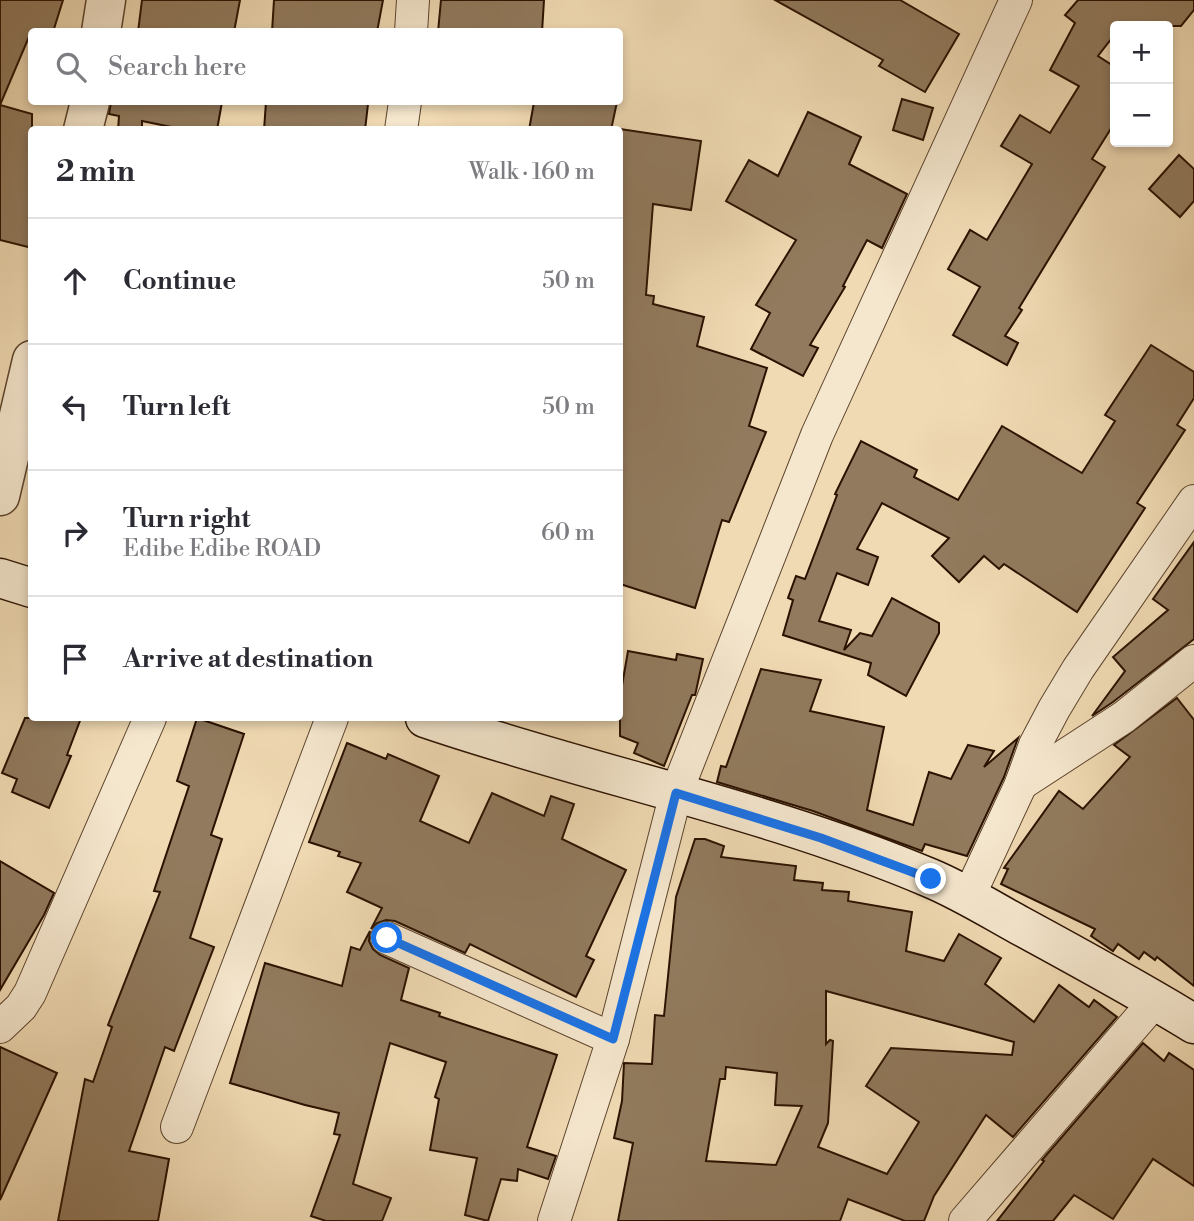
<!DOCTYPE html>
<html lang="en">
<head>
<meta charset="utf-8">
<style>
	body { margin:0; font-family:"Libre Bodoni",serif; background:#f2f2f3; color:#2b2b33 }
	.controls { position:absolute; right:21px; top:21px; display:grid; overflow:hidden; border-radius:7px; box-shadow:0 4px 10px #0003 }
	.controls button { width:63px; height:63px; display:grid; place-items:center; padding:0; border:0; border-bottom:2px solid #e1e1e2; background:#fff; color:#2b2b33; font:35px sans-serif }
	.stop { position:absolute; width:21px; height:21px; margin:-16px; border:5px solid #1a73e8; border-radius:50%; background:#fff }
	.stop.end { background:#1a73e8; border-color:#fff; box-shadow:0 2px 7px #0008 }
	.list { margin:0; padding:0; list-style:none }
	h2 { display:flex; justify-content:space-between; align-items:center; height:91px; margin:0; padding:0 28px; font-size:30px }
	h2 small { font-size:23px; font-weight:400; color:#7c7c81 }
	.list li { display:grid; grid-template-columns:46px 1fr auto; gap:21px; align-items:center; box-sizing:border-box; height:126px; padding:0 28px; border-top:2px solid #e1e1e2 }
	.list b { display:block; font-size:26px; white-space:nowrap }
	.list p { margin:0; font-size:23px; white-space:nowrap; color:#7c7c81 }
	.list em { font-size:23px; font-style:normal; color:#7c7c81 }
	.icon { flex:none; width:38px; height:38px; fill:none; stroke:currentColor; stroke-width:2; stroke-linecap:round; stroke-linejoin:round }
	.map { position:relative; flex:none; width:1194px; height:1221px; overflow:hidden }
	.search { position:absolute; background:#fff; box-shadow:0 4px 10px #0003; left:28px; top:28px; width:595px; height:77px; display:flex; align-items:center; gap:18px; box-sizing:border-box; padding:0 24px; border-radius:7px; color:#7c7c81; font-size:26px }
	.panel { position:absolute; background:#fff; box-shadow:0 4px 10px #0003; left:28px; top:126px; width:595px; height:595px; border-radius:7px }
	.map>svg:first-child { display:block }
</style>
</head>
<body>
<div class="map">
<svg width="1194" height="1221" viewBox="0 0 1194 1221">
	<rect width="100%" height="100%" fill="#f0dab3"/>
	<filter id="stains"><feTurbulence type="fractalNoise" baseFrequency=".00286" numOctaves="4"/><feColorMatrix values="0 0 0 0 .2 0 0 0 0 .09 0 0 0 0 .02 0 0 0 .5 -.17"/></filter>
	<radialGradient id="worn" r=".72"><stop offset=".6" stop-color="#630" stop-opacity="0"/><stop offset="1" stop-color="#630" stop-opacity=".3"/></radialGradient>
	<g fill="#917a5d" stroke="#2b1200" stroke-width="2" fill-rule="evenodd">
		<path d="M0,0H63L53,32H31L0,105L32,114V248L0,240Z"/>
		<path d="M142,0H240L234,32H138Z"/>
		<path d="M274,0H383L377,32H272Z"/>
		<path d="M441,0H544L542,32H438Z"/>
		<path d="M775,0H900L959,34L925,92L879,66L883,60Z"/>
		<path d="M1078,0H1194V10L1181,26H1115V34L1098,56L1115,67V122L1092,159L1105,167L1019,308L1022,310L1005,336L1018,343L1007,365L953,335L980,287L948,269L970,230L987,240L1032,164L1001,146L1020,115L1050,133L1079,86L1050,70L1075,23L1065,15Z"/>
		<path d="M902,99L933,108L923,140L893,130Z"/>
		<path d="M111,102H222L217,130H186L142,121V130H118L119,116L109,114Z"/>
		<path d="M266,102H340L368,104L365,130H264Z"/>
		<path d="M534,102H617L611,130H529Z"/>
		<path d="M808,112L861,137L849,164L907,194L882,248L867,240L843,286L845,287L810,345L818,348L803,376L751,349L770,313L756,305L796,240L726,201L749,160L778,176Z"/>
		<path d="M620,129L701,141L691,210L653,204L646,295L654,296L653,304L704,317L697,346L767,368L749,426L766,432L729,522L722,520L695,608L620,584Z"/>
		<path d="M1179,155L1194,169V201L1180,217L1149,189Z"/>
		<path d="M1151,345L1194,372V398L1177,425L1185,430L1137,503L1145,508L1077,612L1004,564L999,569L984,556L959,582L932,556L949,538L882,503L857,549L878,557L868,585L837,573L819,621L851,630L844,650L860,633L872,636L892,598L939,623V633L906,696L868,675L871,663L783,635L793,600L788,598L796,576L805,579L837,495L835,494L861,441L917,470L914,477L958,500L1002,426L1082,473L1115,421L1105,415Z"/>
		<path d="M1194,542V639L1113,702L1092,716L1125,671L1113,657L1168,610L1153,599Z"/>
		<path d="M628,651L676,660L677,654L703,659L696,691L695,695H692L664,766L634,753L638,743L620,736V697Z"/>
		<path d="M761,669L821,680L810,711L884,727L867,810L913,825L929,772L951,779L968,745L994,751L984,767L1018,738L1004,777L967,856L925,844L922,851L813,811L717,782L721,766L726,767Z"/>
		<path d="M1177,698L1194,720V986L1157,957L1155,960L1144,952L1139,959L1118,944L1113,951L1091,936L1095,929L1001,884L1008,869L1004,868L1059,791L1083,809L1130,757L1114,745Z"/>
		<path d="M25,718H81L67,755L71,756L49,808L12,792L17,779L2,773Z"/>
		<path d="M197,718L244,734L211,835L222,839L190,938L214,947L174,1051L165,1047L129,1151L169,1159L158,1221H58L85,1079L93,1082L112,1027L108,1025L160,892L154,891L189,786L177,781Z"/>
		<path d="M347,743L386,759L388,754L439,776L420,821L469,843L492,793L544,816L551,796L574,804L562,839L626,870L586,956L594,960L576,997L470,944L465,953L395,921L386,920L377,923L371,929L382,908L347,892L361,863L338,856L340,852L309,842Z"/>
		<path d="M695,839H705L724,846L721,857L796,866L794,880L823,883L822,890L849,892L848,901L912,912L906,951L944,961L959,934L1001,958L985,984L1034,1022L1059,985L1089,1007L1094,1000L1117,1017L1013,1137L986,1115L934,1196L924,1221H905L848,1199L840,1221H618L633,1143L614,1138L622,1101L624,1063L652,1064L655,1015L664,1016L676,897ZM826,991L1014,1042L1012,1055L891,1048L866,1086L919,1122L887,1174L818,1147L828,1123L833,1041L830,1040L826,1044ZM726,1067L777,1073L775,1105L802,1106L776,1165L706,1161L720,1079H725Z"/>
		<path d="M0,861L54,893L44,915L0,990Z"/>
		<path d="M370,931L369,941L373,949L380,955L409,968L401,1000L440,1013L439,1016L557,1055L527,1147L556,1156L548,1179L518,1169L517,1181L501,1179L488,1221L465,1215L477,1158L430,1150L439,1099L435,1097L446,1062L390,1043L353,1184L391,1198L382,1221H326L311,1216L340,1135L334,1134L339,1113L305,1105L230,1083L265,963L342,986L351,947L360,950Z"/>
		<path d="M1143,1043L1164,1061L1169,1053L1194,1070V1186L1153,1159L1113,1219L1074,1195L1053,1221H997L1044,1161L1042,1160Z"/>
		<path d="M0,1047L57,1073L0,1200Z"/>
	</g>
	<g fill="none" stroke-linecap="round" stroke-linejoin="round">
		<g stroke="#5c442d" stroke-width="34">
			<g id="minor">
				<path d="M411,32L413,0"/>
				<path d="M401,130L405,102"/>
				<path d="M1021,784L1124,717L1194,661"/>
				<path d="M968,898L1021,784L1035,745L1054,709L1078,669L1194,501"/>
				<path d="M387,938L613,1039"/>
				<path d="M0,1027L21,1007L30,993L150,718"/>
				<path d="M177,1127L332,718"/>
				<path d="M554,1221L613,1039L676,793L817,435L1016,0"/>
				<path d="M965,1221L1155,1001"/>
			</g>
		</g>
		<g stroke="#5c442d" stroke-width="41">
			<g id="tertiary">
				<path d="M101,32L106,0"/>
				<path d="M83,130L90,102"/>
				<path d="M0,496L32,360"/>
			</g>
		</g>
		<g stroke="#2b1200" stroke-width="41">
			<g id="secondary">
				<path d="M0,578L32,588"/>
				<path d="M425,718C592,775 767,809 930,878C961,891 990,909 1019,925C1078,957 1137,989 1194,1024"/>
			</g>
		</g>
		<use href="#minor" stroke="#f5e7ce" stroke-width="32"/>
		<use href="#tertiary" stroke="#f5e7ce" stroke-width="38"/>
		<use href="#secondary" stroke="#f5e7ce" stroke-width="38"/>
	</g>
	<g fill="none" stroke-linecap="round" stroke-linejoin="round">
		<path stroke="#1a73e8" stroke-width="9" d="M387,938L613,1039L676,793L821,838L931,879"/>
	</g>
	<rect width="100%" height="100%" filter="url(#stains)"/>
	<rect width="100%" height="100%" fill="url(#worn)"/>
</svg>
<div class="controls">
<button>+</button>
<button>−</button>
</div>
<div class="stop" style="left:387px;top:938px"></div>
<div class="stop end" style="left:931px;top:879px"></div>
<div class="search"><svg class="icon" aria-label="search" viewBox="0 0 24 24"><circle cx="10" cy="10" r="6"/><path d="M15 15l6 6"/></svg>Search here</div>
<section class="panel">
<h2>2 min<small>Walk · 160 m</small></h2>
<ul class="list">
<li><svg class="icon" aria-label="ahead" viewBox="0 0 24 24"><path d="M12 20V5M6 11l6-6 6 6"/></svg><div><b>Continue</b></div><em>50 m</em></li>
<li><svg class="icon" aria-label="left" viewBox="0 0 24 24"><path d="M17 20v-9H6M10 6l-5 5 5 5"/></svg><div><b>Turn left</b></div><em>50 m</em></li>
<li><svg class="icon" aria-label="right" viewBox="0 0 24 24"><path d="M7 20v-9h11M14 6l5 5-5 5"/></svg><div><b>Turn right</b><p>Edibe Edibe ROAD</p></div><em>60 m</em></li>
<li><svg class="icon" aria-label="arrive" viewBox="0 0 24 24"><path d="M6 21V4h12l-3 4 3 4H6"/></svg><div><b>Arrive at destination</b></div></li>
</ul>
</section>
</div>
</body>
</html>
